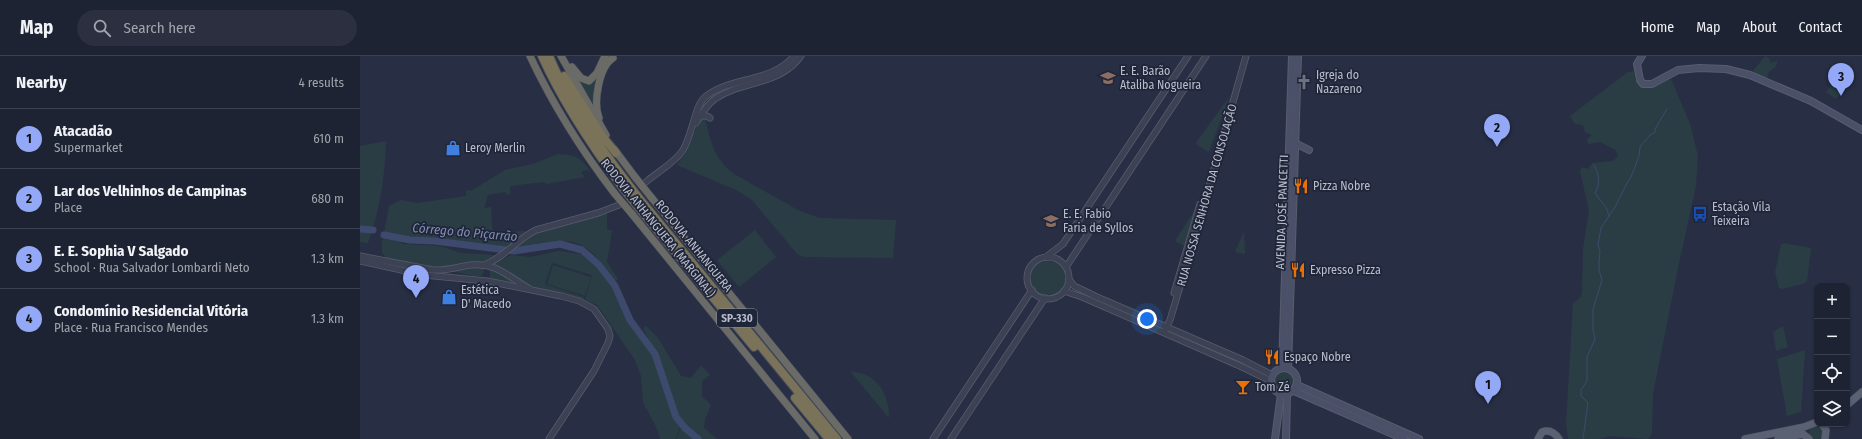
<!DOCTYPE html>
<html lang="en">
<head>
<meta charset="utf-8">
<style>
	body { margin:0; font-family:"Fira Sans Condensed",sans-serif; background:#2b2f3f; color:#f1f3f6 }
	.controls { position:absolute; right:12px; bottom:12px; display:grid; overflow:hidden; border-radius:8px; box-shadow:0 1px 3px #0004 }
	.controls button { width:36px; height:36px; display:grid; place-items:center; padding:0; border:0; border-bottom:1px solid #3c404e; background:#1e2333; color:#f1f3f6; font:20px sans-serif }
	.you { position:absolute; left:787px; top:263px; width:14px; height:14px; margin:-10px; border:3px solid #fff; border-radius:50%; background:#1a73e8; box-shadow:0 0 0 6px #1a73e833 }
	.badge { display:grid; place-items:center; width:26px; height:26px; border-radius:50%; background:#93a9f8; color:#111; font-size:13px; font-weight:700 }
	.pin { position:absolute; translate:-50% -33px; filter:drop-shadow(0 1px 2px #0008) }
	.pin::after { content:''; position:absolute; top:21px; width:14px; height:12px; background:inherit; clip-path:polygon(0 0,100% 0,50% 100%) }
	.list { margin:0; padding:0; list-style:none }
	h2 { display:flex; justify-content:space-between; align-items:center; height:52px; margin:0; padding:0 16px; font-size:17px }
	h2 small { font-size:13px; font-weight:400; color:#a1a4ac }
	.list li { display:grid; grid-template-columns:26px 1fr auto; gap:12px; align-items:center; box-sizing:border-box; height:60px; padding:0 16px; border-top:1px solid #3c404e }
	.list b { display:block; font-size:15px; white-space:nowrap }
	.list p { margin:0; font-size:13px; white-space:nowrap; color:#a1a4ac }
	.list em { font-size:13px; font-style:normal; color:#a1a4ac }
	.icon { flex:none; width:22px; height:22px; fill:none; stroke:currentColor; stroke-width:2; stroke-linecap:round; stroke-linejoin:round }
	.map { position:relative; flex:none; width:1502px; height:383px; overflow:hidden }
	header { display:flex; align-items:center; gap:24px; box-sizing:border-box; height:56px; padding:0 20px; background:#1e2333; border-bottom:1px solid #3c404e }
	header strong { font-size:19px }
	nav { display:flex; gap:22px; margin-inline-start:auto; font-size:14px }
	.search { width:280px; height:36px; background:#2b2f3f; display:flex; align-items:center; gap:10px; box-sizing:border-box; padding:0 14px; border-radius:22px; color:#a1a4ac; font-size:15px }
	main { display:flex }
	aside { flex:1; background:#1e2333 }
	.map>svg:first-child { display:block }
</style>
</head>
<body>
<header>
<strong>Map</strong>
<div class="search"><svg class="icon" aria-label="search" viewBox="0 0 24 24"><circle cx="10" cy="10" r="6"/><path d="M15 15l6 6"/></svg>Search here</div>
<nav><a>Home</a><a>Map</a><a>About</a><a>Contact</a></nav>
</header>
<main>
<aside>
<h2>Nearby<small>4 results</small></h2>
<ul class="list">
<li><span class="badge">1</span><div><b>Atacadão</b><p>Supermarket</p></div><em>610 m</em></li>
<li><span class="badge">2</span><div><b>Lar dos Velhinhos de Campinas</b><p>Place</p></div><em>680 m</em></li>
<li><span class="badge">3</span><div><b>E. E. Sophia V Salgado</b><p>School · Rua Salvador Lombardi Neto</p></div><em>1.3 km</em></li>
<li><span class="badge">4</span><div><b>Condomínio Residencial Vitória</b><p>Place · Rua Francisco Mendes</p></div><em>1.3 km</em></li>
</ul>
</aside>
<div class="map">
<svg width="1502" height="383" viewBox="0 0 1502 383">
	<rect width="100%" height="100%" fill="#282f44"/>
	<g fill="#2a3d45">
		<path d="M1405,0L1409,2L1410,7L1418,5L1416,10L1409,16L1406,24L1395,19L1393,15Z"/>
		<path d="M240,15L234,52L216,22L224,27L227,28Z"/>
		<path d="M1274,15L1275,24L1283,32L1290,31L1311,23L1330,68L1338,100L1336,130L1318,212L1293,338L1292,378L1288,383L1251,380L1240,383H1208L1206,367L1213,247L1220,242L1222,237L1223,193L1229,155L1220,115L1222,111L1228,113L1232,107L1253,105L1258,100L1256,94L1240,86L1228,88L1227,83L1232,79L1225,76L1223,69L1215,68L1210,60L1268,16Z"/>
		<path d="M1478,21L1488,28L1476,43L1466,36Z"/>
		<path d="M869,41L849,96L835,88Z"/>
		<path d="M345,62C351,87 353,101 374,118L440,155L460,162L536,164L533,202L446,201L438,199L391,143L376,134L317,109L327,95L340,63Z"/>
		<path d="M26,85C25,121 20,153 8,187L0,186V90Z"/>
		<path d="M198,98C217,99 220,101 231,116L227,114L221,116L225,121L186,128L184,126L150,130V138L147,139L145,136L128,139L124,152L131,151L132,173L137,176L167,175L147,192L79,183L36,181L24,177L29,150L41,144L58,147L106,140V134L111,135L145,114L173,108Z"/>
		<path d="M836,152L824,190L815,185Z"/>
		<path d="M247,156V174H252L247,206L258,223L254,227C241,206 228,183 200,185C185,187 172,191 157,191L167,182L176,177Z"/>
		<path d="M395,174L416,201L379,231L357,204Z"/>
		<path d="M884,175L885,198L875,196Z"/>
		<path d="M25,183L38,185L44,188L80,190L101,197L135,199L128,204L122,220H115L26,202L22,196V184Z"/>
		<path d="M1424,187L1451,192L1447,225L1443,228L1422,233L1419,232L1415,216L1421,188Z"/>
		<path d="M199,195L222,198L239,213L254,234L270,268L293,299L314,363L320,371L316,383H300L298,375L283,346L281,320L275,304L237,249L225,244L232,219L192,207L185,228L224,241V244L130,223V215L133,208L151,199L170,201Z"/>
		<circle cx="688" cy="223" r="18"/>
		<path d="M193,209L231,221L225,240L187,228Z"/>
		<path d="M286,270L298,282L321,320L331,322L341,309L350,319L342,325V340L351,349L345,363L344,372L357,383H317L322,368L316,357L300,307L283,272Z"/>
		<path d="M1423,270L1428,291L1416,295L1413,276Z"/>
		<path d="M1445,294L1441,356L1427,360L1417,303Z"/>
		<circle cx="923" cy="323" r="10"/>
		<path d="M490,315C495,316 501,317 506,319C522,326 530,346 529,362Z"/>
		<circle cx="1456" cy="377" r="7"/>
	</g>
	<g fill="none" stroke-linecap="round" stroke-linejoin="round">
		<g stroke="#3e4a6d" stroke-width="1">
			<path d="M1234,109C1239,119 1241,127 1235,137L1247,153L1249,160"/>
			<path d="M1223,383L1228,347L1221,340V334L1227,325V301L1235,283L1233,273V253L1242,224L1239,214V205L1240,196L1238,189L1241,172L1255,151L1266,129L1271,121L1279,100L1280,91L1290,79L1295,76V73L1307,53"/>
		</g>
		<g stroke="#3e4a6d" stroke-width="7">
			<path d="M0,173L13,174"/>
			<path d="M24,179L50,184L75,185L154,195L200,188L222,194L239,209L255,230L270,264L295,298L316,361L325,372L338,383"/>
		</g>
		<path stroke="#3e4459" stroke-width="5.5" stroke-dasharray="5.5 3" stroke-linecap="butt" d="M259,148L285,127"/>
		<g stroke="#585d6e" stroke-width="7">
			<g id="tertiary">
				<path d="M341,60H347L350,62"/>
				<path d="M336,67C341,59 346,49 355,43C382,24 420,30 441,0"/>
				<path d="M286,126C297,116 315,107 323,94C332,80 335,49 345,41C371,20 412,27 434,0"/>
				<path d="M0,200L73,214C86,215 97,211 110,209C137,206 148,221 170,233"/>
				<path d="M686,201L703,188L828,0"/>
				<circle cx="688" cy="222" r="21"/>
				<path d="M0,205L64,219L127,225L201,240L219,245L234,253L248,273L250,280L248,287L234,315L189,383"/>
				<path d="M124,209C144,202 157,183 176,174L238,157L259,149"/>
				<path d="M706,211L846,0"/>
				<path d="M709,223L714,230L737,241L883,304L912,319"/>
				<path d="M704,235L722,241L800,275L882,311L911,325"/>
				<path d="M814,237L840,148"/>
				<path d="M804,276L810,264L831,194L886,0"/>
				<path d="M573,383L672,234"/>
				<path d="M591,383L685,242"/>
			</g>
		</g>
		<g stroke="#585d6e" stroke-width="8">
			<g id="secondary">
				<path d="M1282,0L1277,8L1280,24L1283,28H1292L1318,14L1339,12L1366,13L1390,19L1451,45L1502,74"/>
				<path d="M935,87L949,94"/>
				<circle cx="924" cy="325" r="13"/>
				<path d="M922,312L932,0"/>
				<path d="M928,312L938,0"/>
				<path d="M937,329L1059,383"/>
				<path d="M934,335L1044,383"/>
				<path d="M915,383L921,338"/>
				<path d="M926,383L927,338"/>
			</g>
		</g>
		<g stroke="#464b5d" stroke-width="8">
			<g id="primary">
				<path d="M1487,349L1502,336"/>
				<path d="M1462,368L1466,374L1465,383"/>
				<path d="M1178,383L1182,376C1190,373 1195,377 1199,383"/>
				<path d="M1385,383L1444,371L1457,366"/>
				<path d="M1418,383L1443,378L1449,383"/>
			</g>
		</g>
		<g stroke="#444a5b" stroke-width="8">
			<g id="trunk">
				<path d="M170,0C193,49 222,95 255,138"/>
				<path d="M201,0L246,79"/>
				<path d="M212,11L221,22L229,25L237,17L245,0"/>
				<path d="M239,62C233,46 239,11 253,2"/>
				<path d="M254,93L275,121"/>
				<path d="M291,141L488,383"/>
				<path d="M272,158L455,383"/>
			</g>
		</g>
		<g stroke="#444a5b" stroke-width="10">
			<g id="motorway">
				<path d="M182,0C203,47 232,90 263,132"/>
				<path d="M189,0C208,46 238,89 268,128"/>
				<path d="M204,20L242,80L256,97"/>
				<path d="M278,141L477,383"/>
				<path d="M278,151L394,291"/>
				<path d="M435,342L469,383"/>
			</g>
		</g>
		<use href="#tertiary" stroke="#3c4254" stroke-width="5.5"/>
		<use href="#secondary" stroke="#4a5067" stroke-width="6"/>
		<use href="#primary" stroke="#5a6173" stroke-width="7"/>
		<use href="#trunk" stroke="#6a6a66" stroke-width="7"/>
		<use href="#motorway" stroke="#7a7259" stroke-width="8"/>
		<g stroke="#444a5b" stroke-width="8" stroke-linecap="butt">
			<g id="trunk-bridge">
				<path d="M275,121L291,141"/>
				<path d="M255,138L272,158"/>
			</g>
		</g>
		<g stroke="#444a5b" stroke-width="10" stroke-linecap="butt">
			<g id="motorway-bridge">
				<path d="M268,128L278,141"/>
				<path d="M263,132L278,151"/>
			</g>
		</g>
		<use href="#trunk-bridge" stroke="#6a6a66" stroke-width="7"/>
		<use href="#motorway-bridge" stroke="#7a7259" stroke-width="8"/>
	</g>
	<defs>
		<g id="school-bare" transform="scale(1.2)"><path d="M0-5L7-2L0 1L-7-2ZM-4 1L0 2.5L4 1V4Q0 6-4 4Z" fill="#8d6e63" stroke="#202639" stroke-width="2.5" paint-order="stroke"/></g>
		<g id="church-bare" transform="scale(1.2)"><path d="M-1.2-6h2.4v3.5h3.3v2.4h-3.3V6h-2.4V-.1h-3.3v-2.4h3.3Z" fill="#6b7280" stroke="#202639" stroke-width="2.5" paint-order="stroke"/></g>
		<g id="shop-bare" transform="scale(1.2)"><path d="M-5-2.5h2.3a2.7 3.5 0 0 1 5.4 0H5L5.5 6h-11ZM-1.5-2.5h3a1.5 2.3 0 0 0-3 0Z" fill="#3f7fe0" stroke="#202639" stroke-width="2.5" paint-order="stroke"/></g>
		<g id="restaurant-bare" transform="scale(1.2)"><path d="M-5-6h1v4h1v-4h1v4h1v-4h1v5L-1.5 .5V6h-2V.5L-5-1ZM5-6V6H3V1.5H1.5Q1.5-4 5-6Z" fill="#e8710a" stroke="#202639" stroke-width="2.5" paint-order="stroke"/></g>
		<g id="bus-bare" transform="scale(1.2)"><path d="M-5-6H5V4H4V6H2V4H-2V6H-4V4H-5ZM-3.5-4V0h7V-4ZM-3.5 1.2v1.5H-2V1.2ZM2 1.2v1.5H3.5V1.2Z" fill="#1a4fb4" stroke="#202639" stroke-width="2.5" paint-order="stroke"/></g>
		<g id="bar-bare" transform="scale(1.2)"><path d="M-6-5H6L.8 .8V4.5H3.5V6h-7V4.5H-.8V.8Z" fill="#e8710a" stroke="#202639" stroke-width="2.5" paint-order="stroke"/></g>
	</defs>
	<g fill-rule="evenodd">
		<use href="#school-bare" x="748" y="22"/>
		<use href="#church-bare" x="944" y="26"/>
		<use href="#shop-bare" x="93" y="92"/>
		<use href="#restaurant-bare" x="941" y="130"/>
		<use href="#bus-bare" x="1340" y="158"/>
		<use href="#school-bare" x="691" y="165"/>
		<use href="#restaurant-bare" x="938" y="214"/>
		<use href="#shop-bare" x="89" y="241"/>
		<use href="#restaurant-bare" x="912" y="301"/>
		<use href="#bar-bare" x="883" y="331"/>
	</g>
	<g text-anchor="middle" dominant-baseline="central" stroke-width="3.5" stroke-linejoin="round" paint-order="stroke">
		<rect fill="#202639" stroke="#8c90a1" stroke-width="1" x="357" y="253" width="40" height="18" rx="3"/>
		<g font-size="11" font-weight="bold" fill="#babecd">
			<text x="377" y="262">SP-330</text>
		</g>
		<g font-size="12" fill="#babecd" stroke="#202639" text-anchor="start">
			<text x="760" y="15">E. E. Barão<tspan x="760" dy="14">Ataliba Nogueira</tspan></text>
			<text x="956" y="19">Igreja do<tspan x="956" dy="14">Nazareno</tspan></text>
			<text x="105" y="92">Leroy Merlin</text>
			<text x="953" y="130">Pizza Nobre</text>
			<text x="1352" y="151">Estação Vila<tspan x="1352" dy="14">Teixeira</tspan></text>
			<text x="703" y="158">E. E. Fabio<tspan x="703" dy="14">Faria de Syllos</tspan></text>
			<text x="950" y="214">Expresso Pizza</text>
			<text x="101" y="234">Estética<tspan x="101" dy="14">D' Macedo</tspan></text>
			<text x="924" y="301">Espaço Nobre</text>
			<text x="895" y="331">Tom Zé</text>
		</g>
		<g font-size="12" fill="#babecd" stroke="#202639">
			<text transform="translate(847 139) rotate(-74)">RUA NOSSA SENHORA DA CONSOLAÇÃO</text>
			<text transform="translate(922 156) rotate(-88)">AVENIDA JOSÉ PANCETTI</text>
			<text transform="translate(298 172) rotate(51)">RODOVIA ANHANGUERA (MARGINAL)</text>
			<text transform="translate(334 190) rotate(51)">RODOVIA ANHANGUERA</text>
		</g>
		<g font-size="13" font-style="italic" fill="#818eb4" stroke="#202639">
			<text transform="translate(105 176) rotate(5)">Córrego do Piçarrão</text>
		</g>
	</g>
</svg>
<div class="controls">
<button>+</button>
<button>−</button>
<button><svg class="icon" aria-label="locate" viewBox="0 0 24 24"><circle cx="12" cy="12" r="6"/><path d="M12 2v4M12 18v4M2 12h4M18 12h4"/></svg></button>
<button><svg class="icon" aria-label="layers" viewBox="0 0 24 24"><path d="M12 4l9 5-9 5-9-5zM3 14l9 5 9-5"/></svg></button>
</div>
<div class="you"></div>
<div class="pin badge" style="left:1128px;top:348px">1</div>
<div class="pin badge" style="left:1137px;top:91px">2</div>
<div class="pin badge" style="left:1481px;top:40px">3</div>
<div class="pin badge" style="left:56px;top:242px">4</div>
</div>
</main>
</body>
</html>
